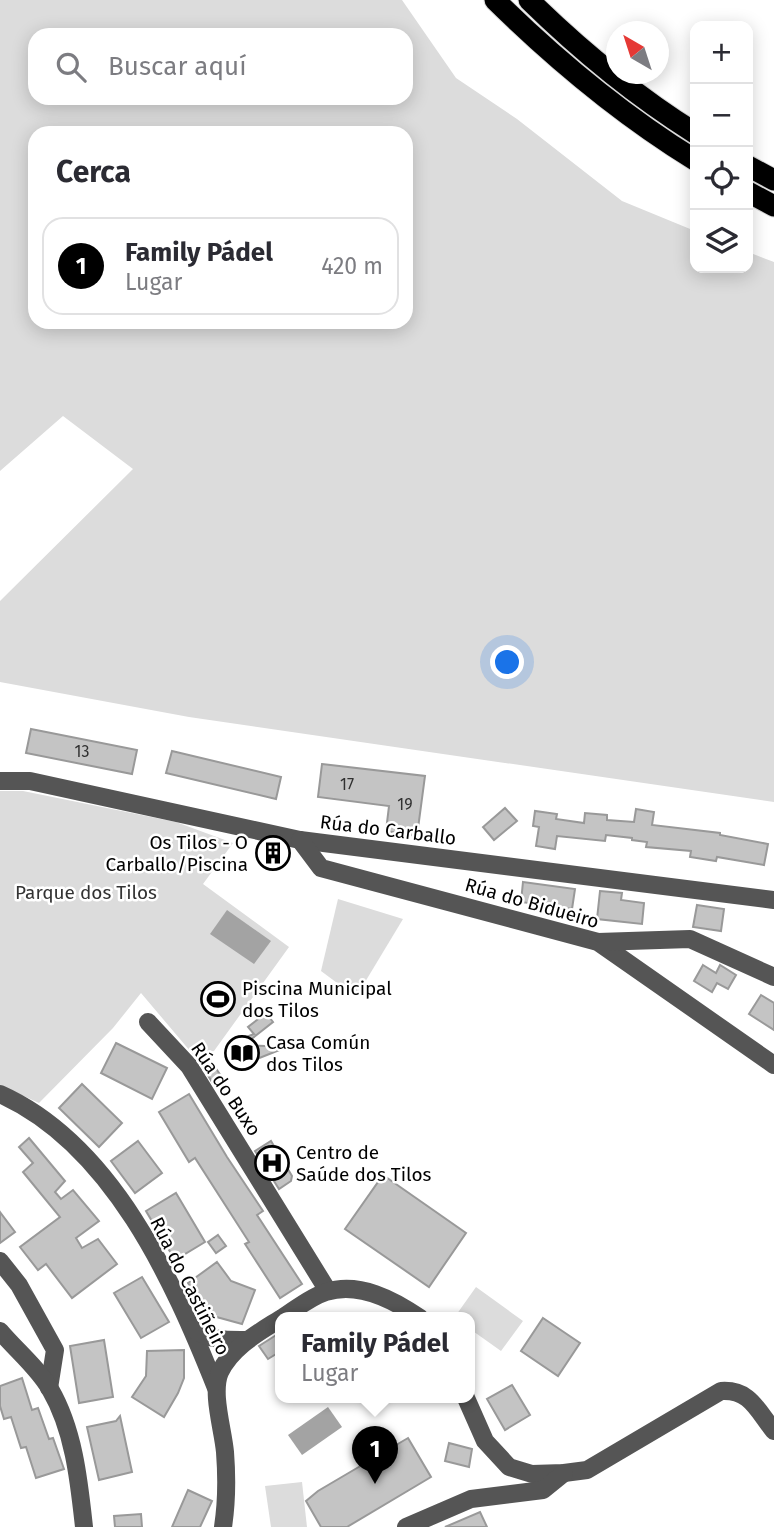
<!DOCTYPE html>
<html lang="es">
<head>
<meta charset="utf-8">
<style>
	body { margin:0; font-family:"Fira Sans",sans-serif; background:#f7f7f7; color:#2b2b33 }
	.controls { position:absolute; right:21px; top:21px; display:grid; overflow:hidden; border-radius:14px; box-shadow:0 4px 18px #0003 }
	.controls button { width:63px; height:63px; display:grid; place-items:center; padding:0; border:0; border-bottom:2px solid #e1e1e2; background:#fff; color:#2b2b33; font:35px sans-serif }
	.compass { position:absolute; left:606px; top:21px; width:63px; height:63px; border-radius:50%; background:#fff; box-shadow:0 4px 18px #0003; rotate:321deg }
	.you { position:absolute; left:508px; top:663px; width:24px; height:24px; margin:-18px; border:5px solid #fff; border-radius:50%; background:#1a73e8; box-shadow:0 0 0 10px #1a73e833 }
	.badge { display:grid; place-items:center; width:46px; height:46px; border-radius:50%; background:#000; color:#fff; font-size:23px; font-weight:700 }
	.pin { position:absolute; translate:-50% -58px; filter:drop-shadow(0 2px 4px #0008) }
	.pin::after { content:''; position:absolute; top:37px; width:24px; height:21px; background:inherit; clip-path:polygon(0 0,100% 0,50% 100%) }
	.popup { position:absolute; left:275px; top:1312px; width:200px; height:91px; box-sizing:border-box; display:grid; place-content:center; border-radius:14px; background:#fff; filter:drop-shadow(0 2px 5px #0005); font-size:23px; white-space:nowrap; color:#7c7c81 }
	.popup b { font-size:26px; color:#2b2b33 }
	.popup::after { content:''; position:absolute; left:50%; top:100%; margin-left:-14px; border:14px solid transparent; border-top-color:#fff }
	.list { margin:0; padding:0; list-style:none }
	h2 { display:flex; justify-content:space-between; align-items:center; height:91px; margin:0; padding:0 28px; font-size:30px }
	h2 small { font-size:23px; font-weight:400; color:#7c7c81 }
	.list li { display:grid; grid-template-columns:46px 1fr auto; gap:21px; align-items:center; box-sizing:border-box; height:98px; margin:0 14px 14px; padding:0 14px; border:2px solid #e1e1e2; border-radius:21px }
	.list b { display:block; font-size:26px; white-space:nowrap }
	.list p { margin:0; font-size:23px; white-space:nowrap; color:#7c7c81 }
	.list em { font-size:23px; font-style:normal; color:#7c7c81 }
	.icon { flex:none; width:38px; height:38px; fill:none; stroke:currentColor; stroke-width:2; stroke-linecap:round; stroke-linejoin:round }
	.map { position:relative; flex:none; width:774px; height:1527px; overflow:hidden }
	.search { position:absolute; background:#fff; box-shadow:0 4px 18px #0003; left:28px; top:28px; width:385px; height:77px; display:flex; align-items:center; gap:18px; box-sizing:border-box; padding:0 24px; border-radius:21px; color:#7c7c81; font-size:26px }
	.panel { position:absolute; background:#fff; box-shadow:0 4px 18px #0003; left:28px; top:126px; width:385px; height:203px; border-radius:21px }
	.map>svg:first-child { display:block }
</style>
</head>
<body>
<div class="map">
<svg width="774" height="1527" viewBox="0 0 774 1527">
	<rect width="100%" height="100%" fill="#fff"/>
	<g fill="#dcdcdc" fill-rule="evenodd">
		<path d="M0,0H402L456,78L517,119L622,201L695,231V268H748V252L774,262V802L189,717L0,682V601L133,469L63,416L0,471ZM406,35V98H35V35ZM406,133V322H35V133Z"/>
		<path d="M0,791H23L176,822L233,843L203,884L289,947L214,1051L196,1058L141,993L113,1028L39,1103L0,1085Z"/>
		<path d="M338,899L403,919L356,997L321,971Z"/>
		<path d="M476,1287L523,1321L501,1351L470,1329V1318H454Z"/>
		<path d="M302,1482L307,1527H271L265,1486Z"/>
	</g>
	<g fill="#a3a3a3">
		<path d="M227,910L271,941L254,964L210,934Z"/>
		<path d="M328,1407L342,1427L302,1455L288,1435Z"/>
	</g>
	<g fill="#c4c4c4" stroke="#999" stroke-width="2">
		<path d="M31,729L137,750L132,774L26,753Z"/>
		<path d="M172,751L281,777L276,799L166,773Z"/>
		<path d="M322,764L425,776L417,836L386,831L389,806L318,797Z"/>
		<path d="M505,808L517,821L494,840L483,827Z"/>
		<path d="M636,809L654,812L652,825L720,833V835L768,844L764,865L717,857L716,861L690,857L691,851L646,847L647,842L632,840V838L606,835L605,841L557,836L555,849L536,846L539,827L533,826L535,811L557,814L556,819L584,823L585,813L607,815V820L634,822Z"/>
		<path d="M523,882L575,889L572,909L521,902Z"/>
		<path d="M600,891L622,893L621,900L644,903L642,924L597,919Z"/>
		<path d="M697,905L724,909L721,931L693,927Z"/>
		<path d="M703,965L716,973L720,965L736,975L728,989L717,983L712,992L694,981Z"/>
		<path d="M761,995L774,1003V1030L749,1014Z"/>
		<path d="M266,1013L273,1022L244,1045L287,1047L237,1067L228,1044L254,1034L248,1027Z"/>
		<path d="M116,1043L167,1068L152,1099L101,1073Z"/>
		<path d="M209,1058L221,1076L212,1082L201,1064Z"/>
		<path d="M82,1084L122,1123L99,1147L59,1108Z"/>
		<path d="M189,1094L227,1157L263,1211L257,1215L302,1284L280,1298L245,1244L249,1242L195,1158L189,1162L159,1112Z"/>
		<path d="M29,1138L65,1181L55,1192L61,1199L73,1190L99,1221L76,1238L82,1248L98,1239L117,1264L72,1298L46,1264L38,1270L20,1247L60,1217L23,1172L33,1163L19,1147Z"/>
		<path d="M138,1141L162,1173L135,1193L111,1161Z"/>
		<path d="M271,1141L292,1176L291,1181L279,1189L255,1151Z"/>
		<path d="M383,1175L466,1233L429,1287L345,1229Z"/>
		<path d="M176,1193L205,1242L175,1260L146,1211Z"/>
		<path d="M0,1212L15,1232L0,1243Z"/>
		<path d="M218,1235L226,1246L216,1253L208,1242Z"/>
		<path d="M217,1262L231,1281L255,1290L242,1324L213,1316L203,1308L188,1283Z"/>
		<path d="M142,1277L169,1322L141,1338L114,1293Z"/>
		<path d="M543,1318L580,1343L558,1376L521,1351Z"/>
		<path d="M281,1332V1351L268,1359L259,1346Z"/>
		<path d="M104,1340L113,1397L79,1403L70,1346Z"/>
		<path d="M184,1350V1378L178,1393L164,1417L132,1397L146,1376L147,1351Z"/>
		<path d="M22,1378L32,1410L38,1408L49,1439L53,1438L64,1469L36,1478L26,1447L21,1448L11,1417L4,1419L0,1406V1386Z"/>
		<path d="M512,1385L530,1415L505,1430L487,1399Z"/>
		<path d="M120,1416L132,1472L99,1480L87,1427L116,1421Z"/>
		<path d="M408,1438L431,1477L347,1527H321L306,1501L318,1491Z"/>
		<path d="M449,1443L472,1449L469,1467L445,1461Z"/>
		<path d="M188,1490L212,1501L200,1527H172Z"/>
		<path d="M480,1512L487,1527H445Z"/>
		<path d="M141,1514L142,1527H115L114,1516Z"/>
	</g>
	<g fill="none" stroke-linecap="round" stroke-linejoin="round">
		<g stroke="#dbdbdb" stroke-width="23">
			<g id="highway">
				<path d="M495,0C556,60 622,115 695,160"/>
				<path d="M529,0C579,49 636,96 695,133"/>
				<path d="M748,166L774,180"/>
				<path d="M748,192L774,206"/>
			</g>
		</g>
		<g stroke="#555" stroke-width="18">
			<path d="M0,781H30L300,840L774,900"/>
			<path d="M300,840L321,868L598,942L774,1065"/>
			<path d="M598,942L690,939L774,977"/>
			<path d="M148,1022L189,1066L328,1291"/>
			<path d="M0,1094C112,1144 173,1280 216,1388"/>
			<path d="M0,1261L19,1285L55,1350L49,1388"/>
			<path d="M282,1318C296,1309 310,1297 326,1292C359,1281 394,1300 420,1318"/>
			<path d="M193,1329C211,1341 226,1340 247,1340"/>
			<path d="M0,1331C16,1350 38,1368 50,1389C74,1430 79,1481 84,1527"/>
			<path d="M466,1398L485,1441L509,1467L532,1474L564,1473L587,1470L721,1391C750,1389 757,1410 774,1431"/>
			<path d="M223,1527C227,1501 227,1478 225,1452C223,1429 211,1393 220,1372C232,1347 258,1333 280,1319"/>
			<path d="M406,1527L471,1499L543,1490L564,1473"/>
		</g>
		<use href="#highway" stroke="#000" stroke-width="21"/>
	</g>
	<defs>
		<g id="building-ring" transform="scale(1.75)"><circle r="9.5" fill="#fff" stroke="#000" stroke-width="1.5"/><path d="M-4-6H4V6H1V3H-1V6H-4ZM-2.5-4.3h1.7v1.8h-1.7ZM.8-4.3h1.7v1.8H.8ZM-2.5-1h1.7V.8h-1.7ZM.8-1h1.7V.8H.8Z" fill="#000"/></g>
		<g id="stadium-ring" transform="scale(1.75)"><circle r="9.5" fill="#fff" stroke="#000" stroke-width="1.5"/><path d="M0-5a6.5 5 0 1 0 0 10a6.5 5 0 1 0 0-10ZM-3.5-1.8h7v3.6h-7Z" fill="#000"/></g>
		<g id="library-ring" transform="scale(1.75)"><circle r="9.5" fill="#fff" stroke="#000" stroke-width="1.5"/><path d="M-6-4Q-3-5.5-.7-3.5V5Q-3 3-6 4ZM6-4Q3-5.5 .7-3.5V5Q3 3 6 4Z" fill="#000"/></g>
		<g id="hospital-ring" transform="scale(1.75)"><circle r="9.5" fill="#fff" stroke="#000" stroke-width="1.5"/><path d="M-5-5h3v3.5h4V-5h3V5h-3V1.5h-4V5h-3Z" fill="#000"/></g>
	</defs>
	<g fill-rule="evenodd">
		<use href="#building-ring" x="273" y="853"/>
		<use href="#stadium-ring" x="218" y="999"/>
		<use href="#library-ring" x="242" y="1053"/>
		<use href="#hospital-ring" x="272" y="1163"/>
	</g>
	<g text-anchor="middle" dominant-baseline="central" stroke-width="5" stroke-linejoin="round" paint-order="stroke">
		<g font-size="16" fill="#313131">
			<text x="82" y="751">13</text>
			<text x="347" y="784">17</text>
			<text x="405" y="804">19</text>
		</g>
		<g font-size="19" fill="#000" stroke="#fff">
			<text transform="translate(388 830) rotate(7)">Rúa do Carballo</text>
			<text transform="translate(532 903) rotate(16)">Rúa do Bidueiro</text>
			<text transform="translate(226 1089) rotate(56)">Rúa do Buxo</text>
			<text transform="translate(190 1286) rotate(63)">Rúa do Castiñeiro</text>
		</g>
		<g font-size="19" fill="#000" stroke="#fff" text-anchor="start">
			<text x="248" y="842" text-anchor="end">Os Tilos - O<tspan x="248" dy="22">Carballo/Piscina</tspan></text>
			<text x="242" y="988">Piscina Municipal<tspan x="242" dy="22">dos Tilos</tspan></text>
			<text x="266" y="1042">Casa Común<tspan x="266" dy="22">dos Tilos</tspan></text>
			<text x="296" y="1152">Centro de<tspan x="296" dy="22">Saúde dos Tilos</tspan></text>
		</g>
		<g font-size="19" fill="#333" stroke="#fff">
			<text x="86" y="892">Parque dos Tilos</text>
		</g>
	</g>
</svg>
<div class="controls">
<button>+</button>
<button>−</button>
<button><svg class="icon" aria-label="locate" viewBox="0 0 24 24"><circle cx="12" cy="12" r="6"/><path d="M12 2v4M12 18v4M2 12h4M18 12h4"/></svg></button>
<button><svg class="icon" aria-label="layers" viewBox="0 0 24 24"><path d="M12 4l9 5-9 5-9-5zM3 14l9 5 9-5"/></svg></button>
</div>
<svg class="compass" viewBox="-18 -18 36 36"><path d="M0-13l5 13h-10z" fill="#e53935"/><path d="M0 13l5-13h-10z" fill="#7c7c81"/></svg>
<div class="you"></div>
<div class="pin badge" style="left:375px;top:1484px">1</div>
<div class="popup"><b>Family Pádel</b>Lugar</div>
<div class="search"><svg class="icon" aria-label="search" viewBox="0 0 24 24"><circle cx="10" cy="10" r="6"/><path d="M15 15l6 6"/></svg>Buscar aquí</div>
<section class="panel">
<h2>Cerca<small></small></h2>
<ul class="list">
<li><span class="badge">1</span><div><b>Family Pádel</b><p>Lugar</p></div><em>420 m</em></li>
</ul>
</section>
</div>
</body>
</html>
